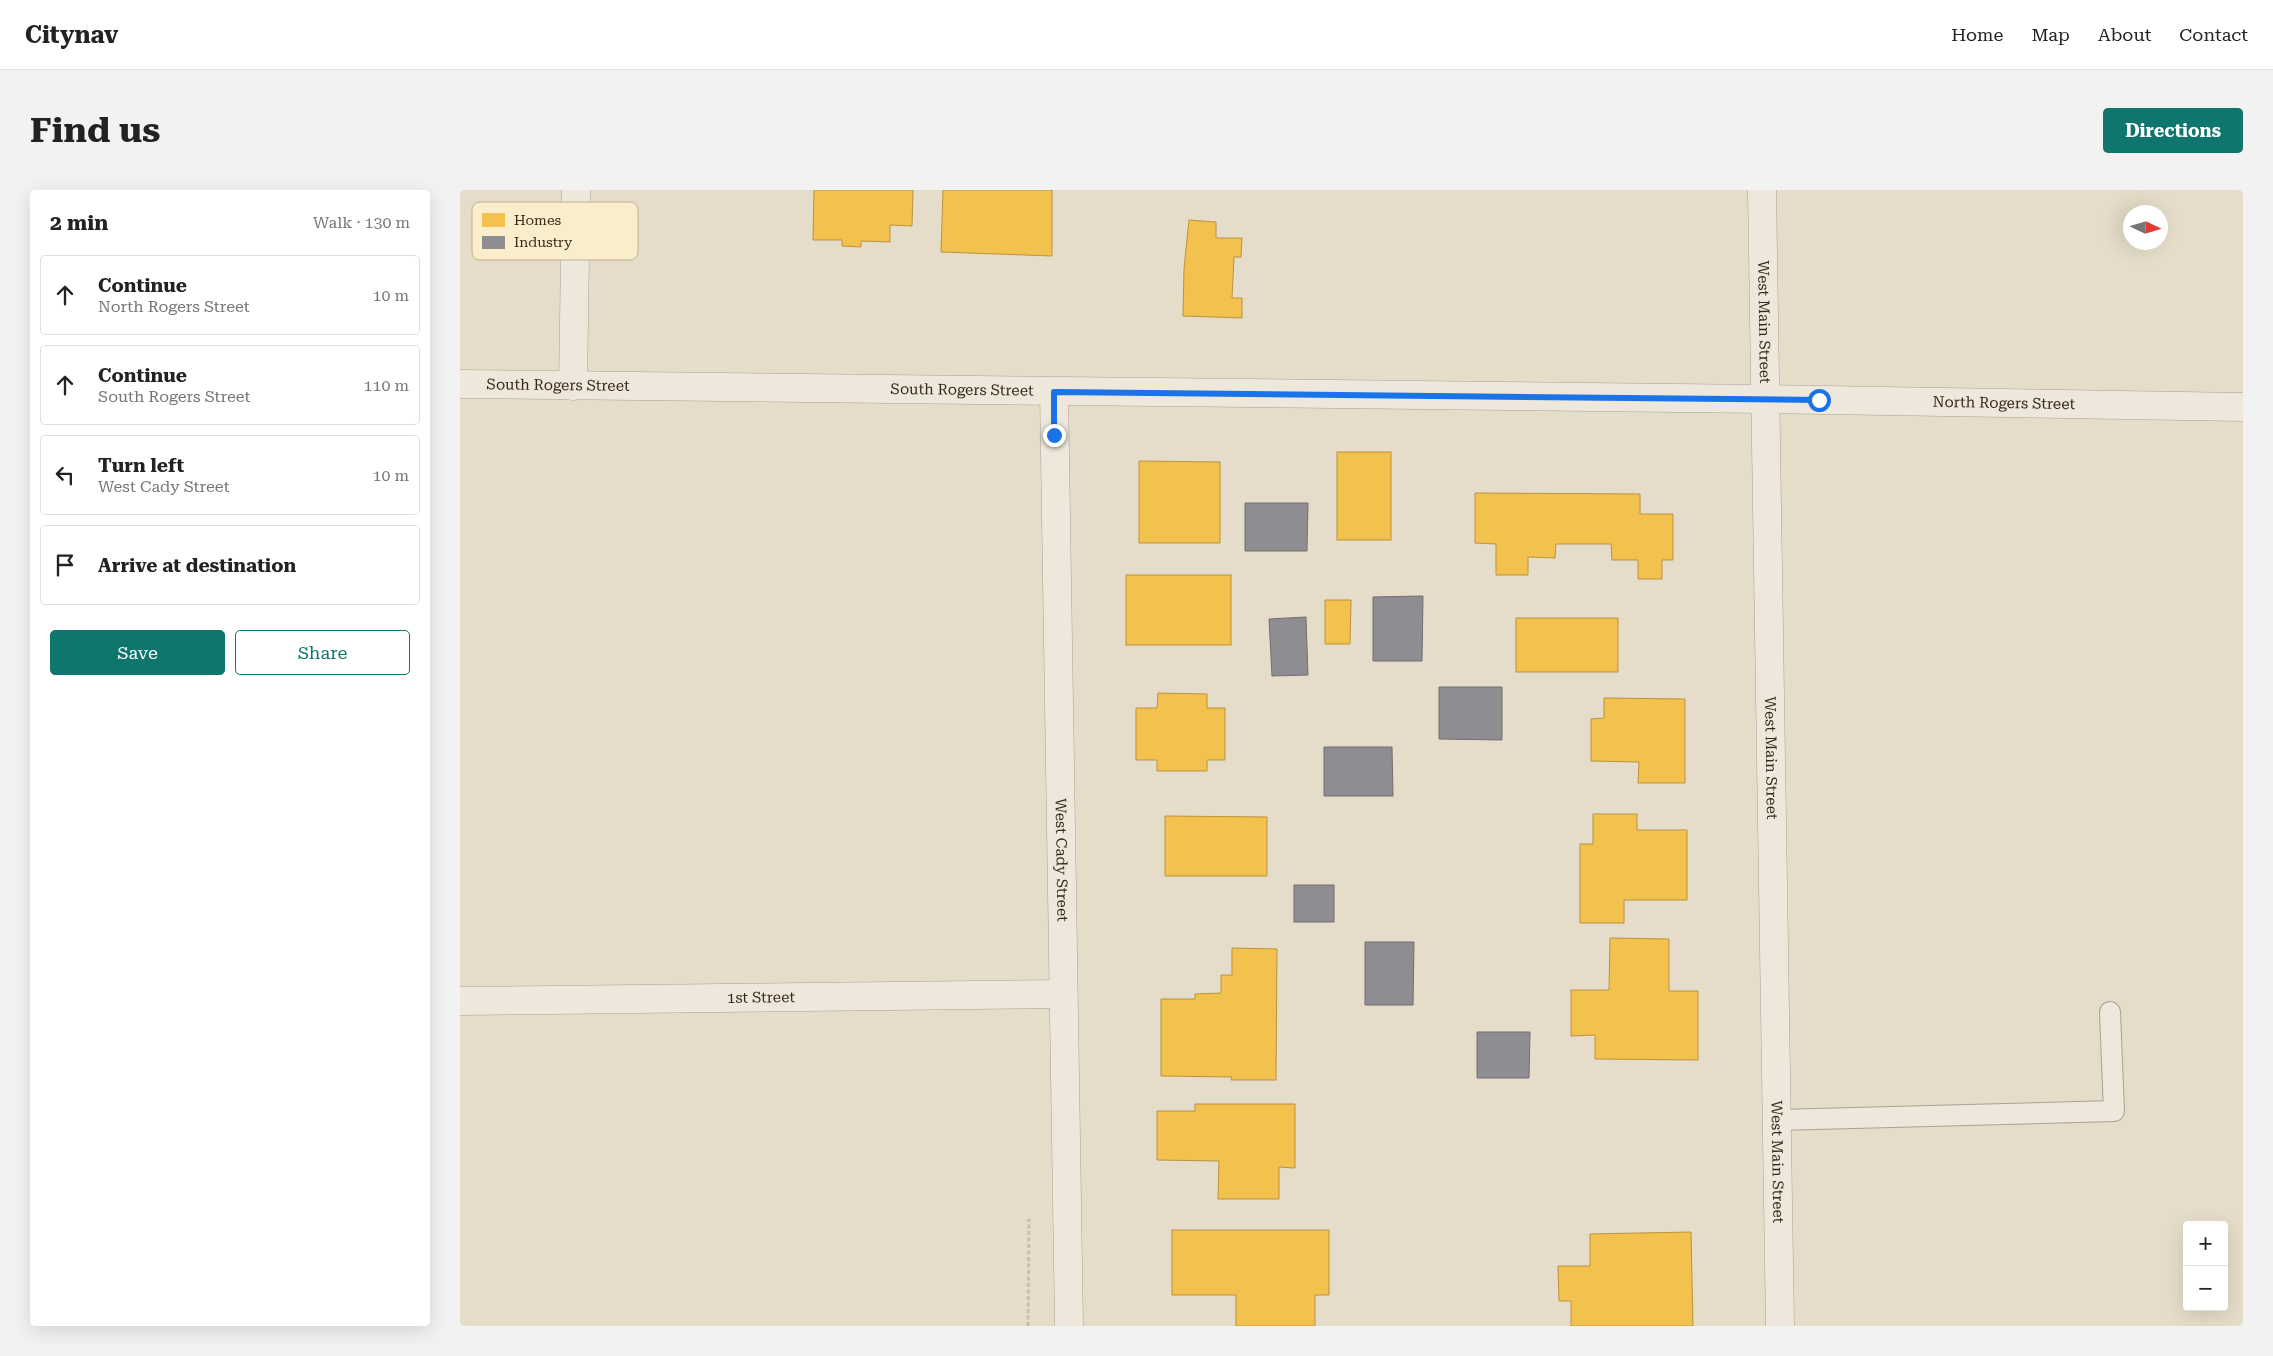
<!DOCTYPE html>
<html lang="en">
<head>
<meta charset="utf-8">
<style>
	body { margin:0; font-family:"Roboto Serif",serif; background:#f2f2f2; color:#222 }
	.controls { position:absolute; right:15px; bottom:15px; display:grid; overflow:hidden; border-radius:5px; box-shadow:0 5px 20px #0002 }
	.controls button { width:45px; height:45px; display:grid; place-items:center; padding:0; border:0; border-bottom:1px solid #e0e0e0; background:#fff; color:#222; font:25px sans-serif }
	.compass { position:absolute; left:1663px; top:15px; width:45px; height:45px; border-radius:50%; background:#fff; box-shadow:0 5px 20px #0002; rotate:94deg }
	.stop { position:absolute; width:15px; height:15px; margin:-11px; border:4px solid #1a73e8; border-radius:50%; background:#fff }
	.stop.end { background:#1a73e8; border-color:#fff; box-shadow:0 1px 5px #0008 }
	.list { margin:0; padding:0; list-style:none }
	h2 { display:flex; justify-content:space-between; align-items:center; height:65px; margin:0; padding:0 20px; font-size:21px }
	h2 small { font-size:16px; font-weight:400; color:#767676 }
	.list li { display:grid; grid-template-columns:32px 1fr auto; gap:15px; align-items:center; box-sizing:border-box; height:80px; margin:0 10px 10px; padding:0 10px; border:1px solid #e0e0e0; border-radius:5px }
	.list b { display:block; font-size:19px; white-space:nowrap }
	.list p { margin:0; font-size:16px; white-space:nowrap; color:#767676 }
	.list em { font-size:16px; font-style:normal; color:#767676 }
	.actions { display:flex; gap:10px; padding:15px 20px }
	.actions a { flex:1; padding:11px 0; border:1px solid #0f766e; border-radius:5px; text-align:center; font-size:18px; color:#0f766e }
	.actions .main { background:#0f766e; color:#fff }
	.icon { flex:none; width:28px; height:28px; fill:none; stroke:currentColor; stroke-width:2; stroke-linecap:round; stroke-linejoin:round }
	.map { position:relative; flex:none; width:1783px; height:1136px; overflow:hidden; border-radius:5px }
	header { display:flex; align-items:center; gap:30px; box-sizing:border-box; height:70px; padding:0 25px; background:#fff; border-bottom:1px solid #e0e0e0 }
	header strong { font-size:24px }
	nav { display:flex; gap:28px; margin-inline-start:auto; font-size:18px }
	.intro { display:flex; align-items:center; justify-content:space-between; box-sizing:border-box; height:120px; padding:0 30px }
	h1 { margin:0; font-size:35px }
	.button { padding:12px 22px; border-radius:5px; background:#0f766e; color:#fff; font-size:18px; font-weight:700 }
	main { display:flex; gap:30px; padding:0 30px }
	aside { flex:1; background:#fff; border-radius:5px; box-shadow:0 5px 20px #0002 }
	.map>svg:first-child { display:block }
</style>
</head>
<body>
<header>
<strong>Citynav</strong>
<nav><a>Home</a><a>Map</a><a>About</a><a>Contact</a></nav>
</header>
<div class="intro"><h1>Find us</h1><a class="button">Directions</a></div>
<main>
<aside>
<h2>2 min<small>Walk · 130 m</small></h2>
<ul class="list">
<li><svg class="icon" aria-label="ahead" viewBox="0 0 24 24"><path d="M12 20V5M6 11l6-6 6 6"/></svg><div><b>Continue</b><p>North Rogers Street</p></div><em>10 m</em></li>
<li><svg class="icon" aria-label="ahead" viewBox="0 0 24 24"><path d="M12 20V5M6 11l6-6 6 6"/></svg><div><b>Continue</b><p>South Rogers Street</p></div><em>110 m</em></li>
<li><svg class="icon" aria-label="left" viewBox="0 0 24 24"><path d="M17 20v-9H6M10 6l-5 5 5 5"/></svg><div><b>Turn left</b><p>West Cady Street</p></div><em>10 m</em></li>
<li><svg class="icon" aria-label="arrive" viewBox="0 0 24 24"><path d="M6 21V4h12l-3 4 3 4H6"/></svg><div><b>Arrive at destination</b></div></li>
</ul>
<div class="actions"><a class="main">Save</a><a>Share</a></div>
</aside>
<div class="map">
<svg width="1783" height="1136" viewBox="0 0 1783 1136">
	<rect width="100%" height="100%" fill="#e5ddc9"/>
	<g fill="#f2c14e" stroke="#ba933e">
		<path d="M354,0H453L452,36L430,35V52L401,51V57L382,56V50H353Z"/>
		<path d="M483,0H592V66L481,62Z"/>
		<path d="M729,30L756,32V48H782L781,67H774L772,108H782V128L723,126L724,79Z"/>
		<rect x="877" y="262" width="54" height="88"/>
		<path d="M679,271L760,272V353H679Z"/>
		<path d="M1015,303L1180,304V324H1213V370H1202V389H1178V370H1152L1151,354H1096L1095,368L1068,367V385H1036V354L1015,353Z"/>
		<rect x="666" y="385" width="105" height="70"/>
		<path d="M865,410H891L890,454H865Z"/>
		<rect x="1056" y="428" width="102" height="54"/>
		<path d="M698,503L747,504V518H765V570H747V581H697V570H676V518H697Z"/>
		<path d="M1144,508L1225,509V593H1178L1179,572L1131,571V529L1144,528Z"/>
		<path d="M1133,624H1177V640H1227V710H1164V733H1120V654H1133Z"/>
		<path d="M705,626L807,627V686H705Z"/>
		<path d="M1150,748L1209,749V801H1238V870L1135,869V845L1111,846V800H1149Z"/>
		<path d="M772,758L817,759L816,890H771L772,887L701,886V809H735V804L761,803V785H772Z"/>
		<path d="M735,914H835V978L819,977V1009H758L759,971L697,970V921H735Z"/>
		<path d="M712,1040H869V1105H855V1136H776V1105H712Z"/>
		<path d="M1231,1042L1233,1136H1111V1111H1099L1098,1076H1130V1044Z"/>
	</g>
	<g fill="#8d8d92" stroke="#746f6e">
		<path d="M785,313H848L847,361H785Z"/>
		<path d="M963,406L962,471H913V407Z"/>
		<path d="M846,427L848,485L812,486L809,429Z"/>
		<path d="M979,497H1042V550L979,549Z"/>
		<path d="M864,557H932L933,606H864Z"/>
		<rect x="834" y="695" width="40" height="37"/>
		<path d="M905,752H954L953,815H905Z"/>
		<path d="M1017,842H1070L1069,888H1017Z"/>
	</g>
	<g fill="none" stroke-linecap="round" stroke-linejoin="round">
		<g stroke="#aaa193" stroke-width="22">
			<path id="service" d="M1317,930L1654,921L1650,822"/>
		</g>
		<g stroke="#aaa193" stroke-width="29">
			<g id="minor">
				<path id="s1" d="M1302,0L1320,1136"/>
				<path id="s2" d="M0,194L1304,209L1783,217"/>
				<path d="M113,196L116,0"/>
				<path id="s3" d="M594,202L609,1136"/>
				<path id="s4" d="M0,811L602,804"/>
			</g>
		</g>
		<path stroke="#c5beb2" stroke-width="3" stroke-dasharray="4 2.5" stroke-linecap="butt" d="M568,1136L569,1029"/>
		<use href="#service" stroke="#ede8db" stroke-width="20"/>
		<use href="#minor" stroke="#ede8db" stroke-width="28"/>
	</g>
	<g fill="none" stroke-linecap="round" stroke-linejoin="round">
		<path stroke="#1a73e8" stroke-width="6" d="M594,245V202L1359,210"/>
	</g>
	<g text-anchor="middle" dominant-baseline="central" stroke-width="5" stroke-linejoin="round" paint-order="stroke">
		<g font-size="15" fill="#39291a" stroke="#f9edcc">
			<text stroke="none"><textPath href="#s1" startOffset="132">West Main Street</textPath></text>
			<text stroke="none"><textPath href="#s2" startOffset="98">South Rogers Street</textPath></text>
			<text stroke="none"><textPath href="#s2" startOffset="502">South Rogers Street</textPath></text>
			<text stroke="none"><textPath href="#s2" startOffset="1544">North Rogers Street</textPath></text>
			<text stroke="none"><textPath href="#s1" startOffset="568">West Main Street</textPath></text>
			<text stroke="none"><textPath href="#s3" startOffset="468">West Cady Street</textPath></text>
			<text stroke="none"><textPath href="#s4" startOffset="301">1st Street</textPath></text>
			<text stroke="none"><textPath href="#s1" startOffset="972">West Main Street</textPath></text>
		</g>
	</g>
	<rect x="12" y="12" width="166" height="58" rx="8" fill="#f9edcc" stroke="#bfb297" stroke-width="1"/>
	<rect x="22" y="23" width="23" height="14" fill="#f2c14e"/>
	<rect x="22" y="46" width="23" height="13" fill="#8d8d92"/>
	<g font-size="14" fill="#39291a">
		<text x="54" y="35">Homes</text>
		<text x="54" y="57">Industry</text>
	</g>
</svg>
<div class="controls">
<button>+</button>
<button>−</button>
</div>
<svg class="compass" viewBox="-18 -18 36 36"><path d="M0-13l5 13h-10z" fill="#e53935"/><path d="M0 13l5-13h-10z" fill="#767676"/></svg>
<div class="stop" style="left:1359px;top:210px"></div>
<div class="stop end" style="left:594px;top:245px"></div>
</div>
</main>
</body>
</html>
